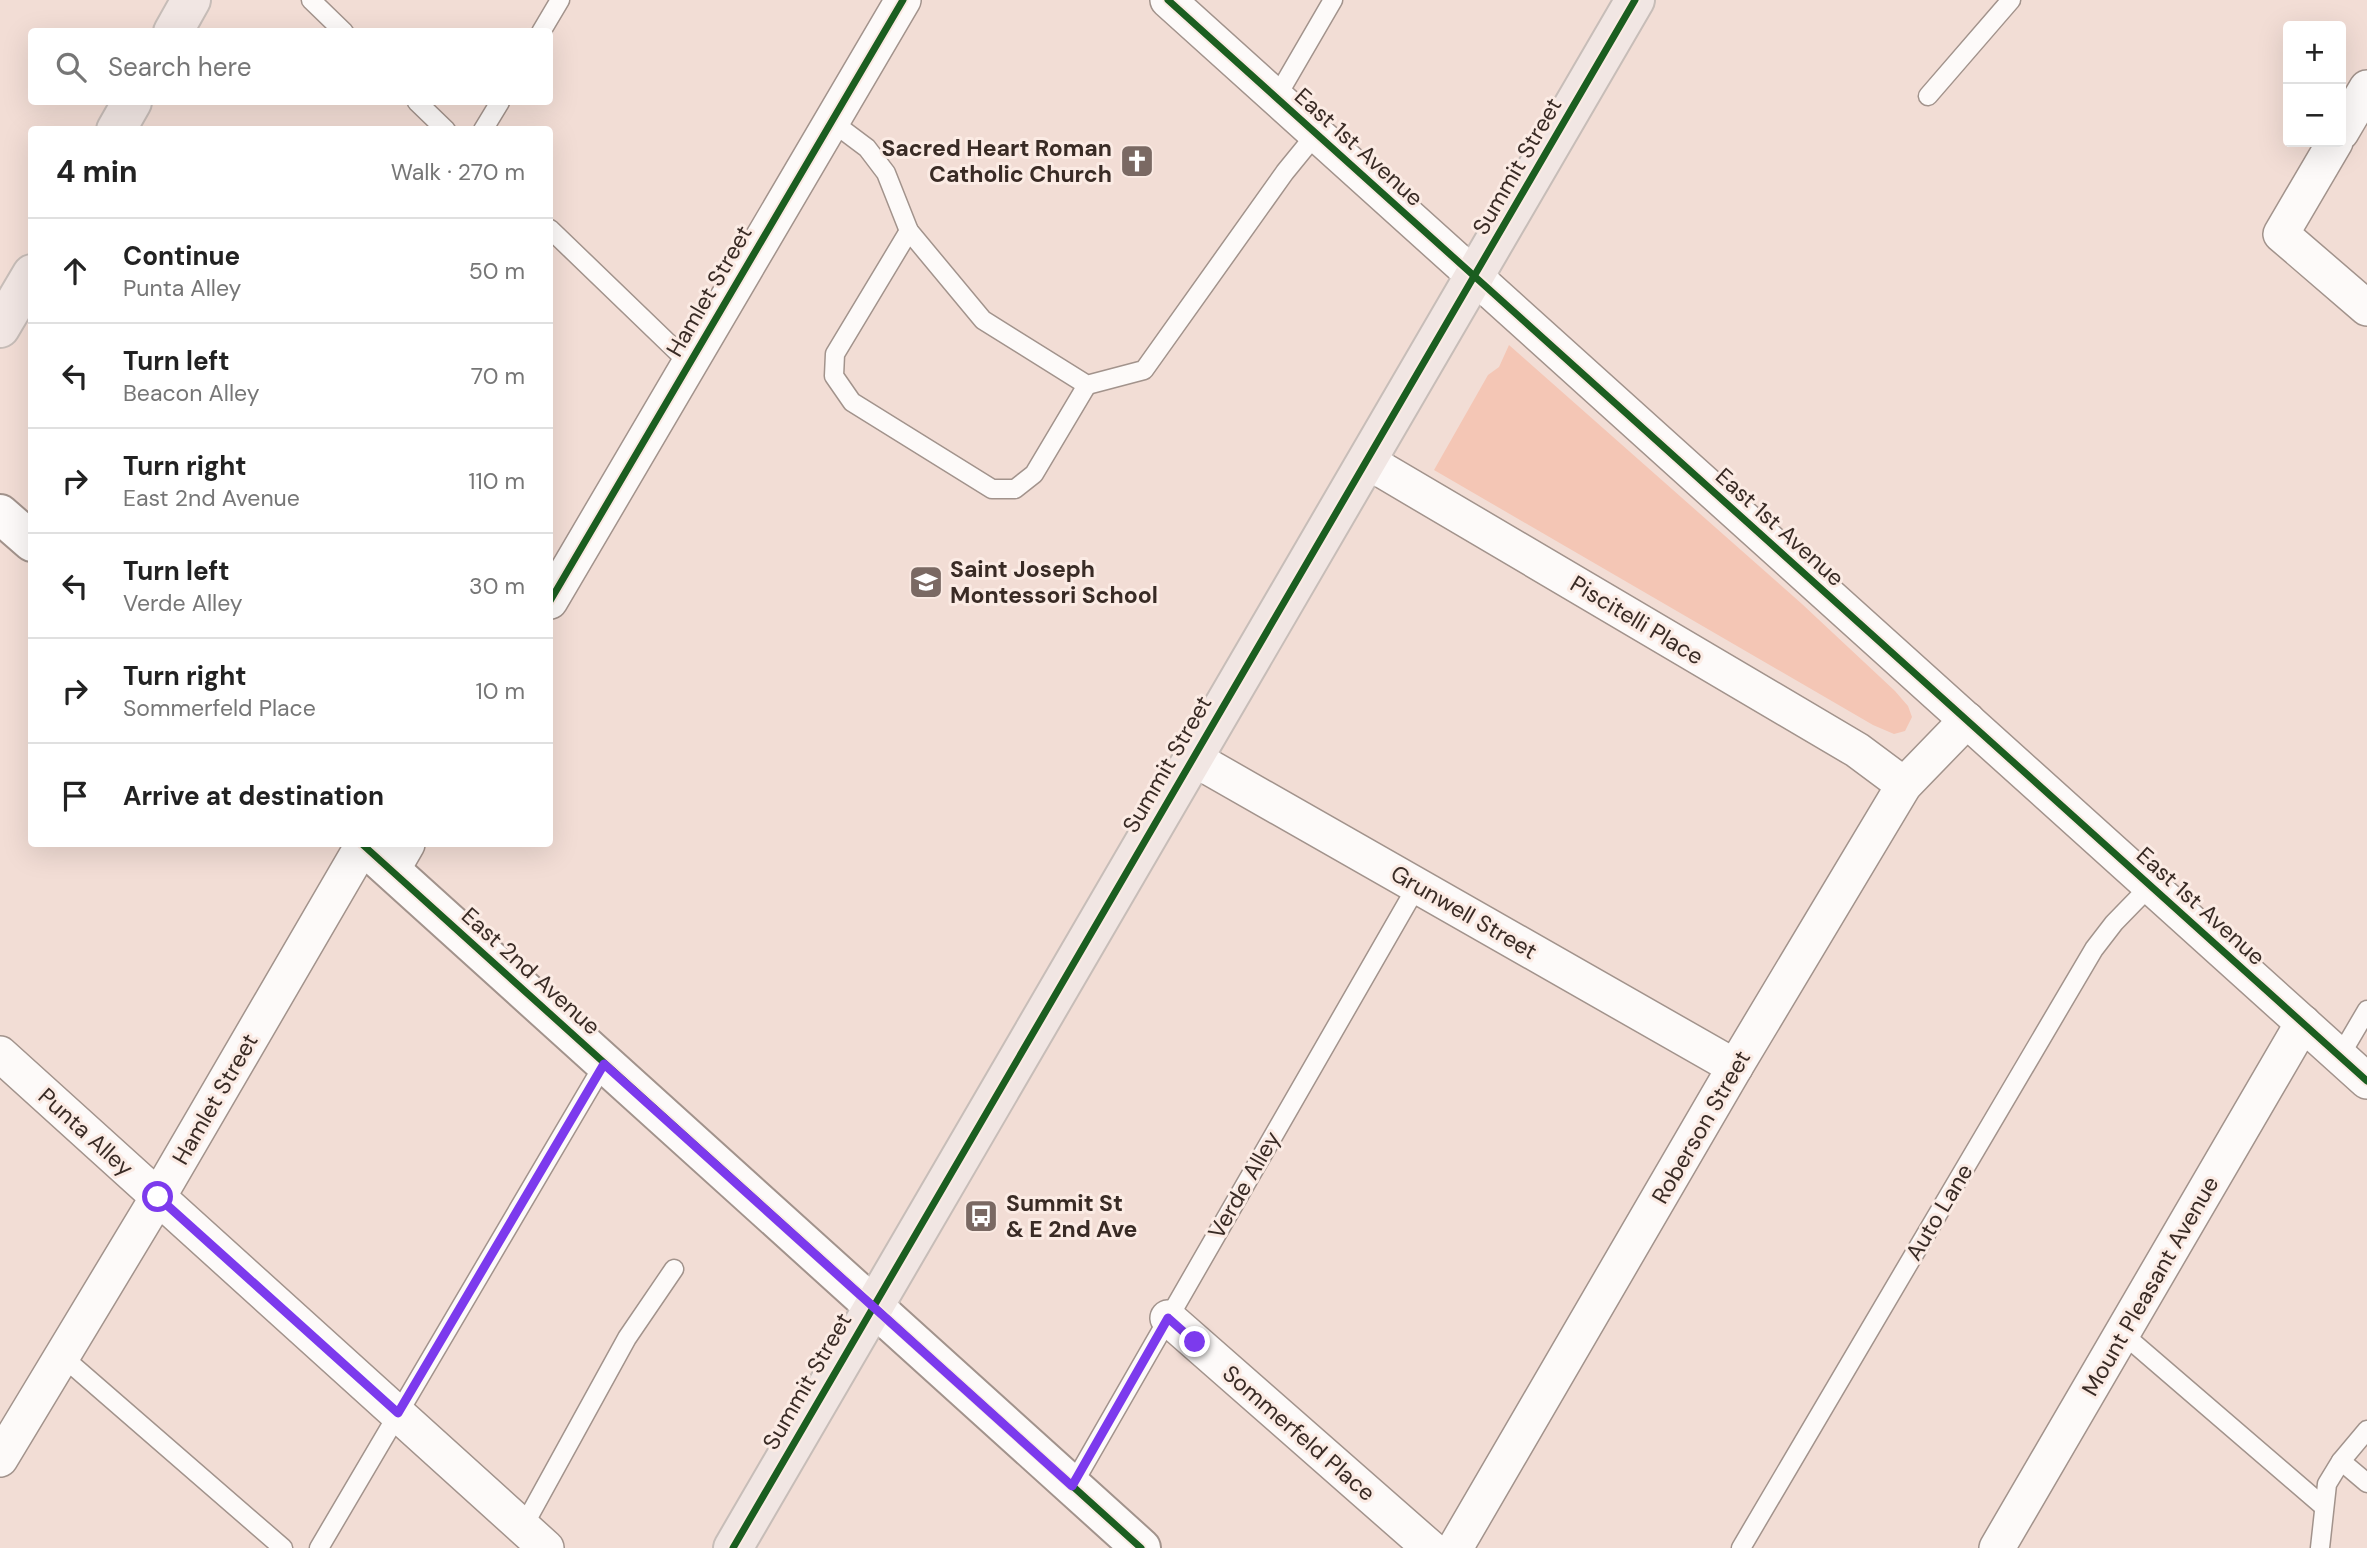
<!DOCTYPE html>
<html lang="en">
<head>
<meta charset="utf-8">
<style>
	body { margin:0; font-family:"DM Sans",sans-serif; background:#f6f6f6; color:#222 }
	.controls { position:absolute; right:21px; top:21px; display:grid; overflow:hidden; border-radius:7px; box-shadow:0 7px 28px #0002 }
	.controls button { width:63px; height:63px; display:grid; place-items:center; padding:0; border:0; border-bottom:2px solid #e0e0e0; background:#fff; color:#222; font:35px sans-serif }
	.stop { position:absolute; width:21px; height:21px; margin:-16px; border:5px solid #7c3aed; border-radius:50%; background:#fff }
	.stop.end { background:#7c3aed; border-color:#fff; box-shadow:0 2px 7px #0008 }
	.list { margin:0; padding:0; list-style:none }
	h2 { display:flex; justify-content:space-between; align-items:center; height:91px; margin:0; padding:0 28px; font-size:30px }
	h2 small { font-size:23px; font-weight:400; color:#767676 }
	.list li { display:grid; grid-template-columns:46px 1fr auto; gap:21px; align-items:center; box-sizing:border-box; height:105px; padding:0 28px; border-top:2px solid #e0e0e0 }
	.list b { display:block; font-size:26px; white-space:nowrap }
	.list p { margin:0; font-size:23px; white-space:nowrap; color:#767676 }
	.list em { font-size:23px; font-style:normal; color:#767676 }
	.icon { flex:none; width:38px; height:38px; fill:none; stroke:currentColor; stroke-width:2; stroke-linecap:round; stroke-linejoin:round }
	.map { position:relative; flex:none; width:2367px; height:1548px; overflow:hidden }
	.search { position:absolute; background:#fff; box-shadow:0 7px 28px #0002; left:28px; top:28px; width:525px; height:77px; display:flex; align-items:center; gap:18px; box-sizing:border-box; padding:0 24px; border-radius:7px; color:#767676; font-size:26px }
	.panel { position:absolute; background:#fff; box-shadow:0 7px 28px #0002; left:28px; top:126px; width:525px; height:721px; border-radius:7px }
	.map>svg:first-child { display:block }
</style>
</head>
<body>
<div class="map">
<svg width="2367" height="1548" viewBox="0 0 2367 1548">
	<rect width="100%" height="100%" fill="#f2ddd5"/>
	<path fill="#f4c6b5" d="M1509,345L1802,604L1895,691L1908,706L1912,717L1905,731L1894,734L1873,725L1434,470L1488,375L1499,367Z"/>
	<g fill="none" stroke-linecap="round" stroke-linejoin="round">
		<g stroke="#a2938c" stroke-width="21">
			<g id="service">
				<path d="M311,0L344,32"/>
				<path d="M541,32L560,0"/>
				<path d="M1928,96L2011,0"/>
				<path d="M1276,98L1333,0"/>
				<path d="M417,102L446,130"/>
				<path d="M831,121L867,148L886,173L909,231L983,320L1087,385L1144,370L1285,172L1316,134"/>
				<path d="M483,130L500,102"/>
				<path d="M550,229L689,363"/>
				<path d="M909,231L835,354L834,376L852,402L992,489H1015L1034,474L1087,385"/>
				<path d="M2340,1056L2367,1010"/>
				<path d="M2122,1333L2323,1506"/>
				<path d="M63,1357L283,1548"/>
				<path d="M2341,1461L2367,1483"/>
				<path d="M1072,1486L1417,886"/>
				<path d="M523,1527L627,1338L674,1269"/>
				<path d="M319,1548L604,1064"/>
				<path d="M1741,1548L2094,949L2114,923L2150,886"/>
				<path d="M2320,1548L2327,1484L2341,1461L2367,1430"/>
			</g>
		</g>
		<g stroke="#a2938c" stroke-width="38">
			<g id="minor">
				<path d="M1168,0L2367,1081"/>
				<path d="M2341,132L2367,88"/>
				<path d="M2335,142L2281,234L2367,308"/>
				<path d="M1367,461L1857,750L1904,785"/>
				<path d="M550,601L903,0"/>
				<path d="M1193,758L1735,1067"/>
				<path d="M392,870L407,844"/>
				<path d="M0,1054L546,1548"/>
				<path d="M1168,1318L1430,1548"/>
				<path d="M0,1459L158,1197L363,845"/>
				<path d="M1455,1548L1735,1067L1904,785L1967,720"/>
				<path d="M1997,1548L2303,1023"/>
			</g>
		</g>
		<g stroke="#a2938c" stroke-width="42">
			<g id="tertiary">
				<path d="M0,514L32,542"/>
				<path d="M362,844L1141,1548"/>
			</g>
		</g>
		<g stroke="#c7bdb8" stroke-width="42">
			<g id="primary">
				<path d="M173,32L191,0"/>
				<path d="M116,130L132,102"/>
				<path d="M0,328L32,274"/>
				<path d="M733,1548L1635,0"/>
			</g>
		</g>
		<use href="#service" stroke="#fdfaf9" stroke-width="18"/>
		<use href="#minor" stroke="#fdfaf9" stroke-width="35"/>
		<use href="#tertiary" stroke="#fdfaf9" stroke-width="38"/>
		<use href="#primary" stroke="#f1e6e3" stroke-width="38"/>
		<g stroke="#fbebe4" stroke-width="11">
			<g id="cycleway">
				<path d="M1168,0L2367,1081"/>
				<path d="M550,601L903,0"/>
				<path d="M362,844L1141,1548"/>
				<path d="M733,1548L1635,0"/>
			</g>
		</g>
		<use href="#cycleway" stroke="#1b5e20" stroke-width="7"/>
	</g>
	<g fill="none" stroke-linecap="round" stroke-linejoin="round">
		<path stroke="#7c3aed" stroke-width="9" d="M158,1197L398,1413L604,1064L1072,1486L1168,1318L1195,1342"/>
	</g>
	<defs>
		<g id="church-square" transform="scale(1.75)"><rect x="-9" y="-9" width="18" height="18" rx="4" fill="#7a6963" stroke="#fbebe4"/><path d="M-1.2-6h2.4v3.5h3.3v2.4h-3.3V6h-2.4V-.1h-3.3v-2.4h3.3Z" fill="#fff"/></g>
		<g id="school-square" transform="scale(1.75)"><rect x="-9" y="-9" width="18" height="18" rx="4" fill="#7a6963" stroke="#fbebe4"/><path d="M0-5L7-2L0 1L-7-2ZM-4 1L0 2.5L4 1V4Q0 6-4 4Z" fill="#fff"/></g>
		<g id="bus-square" transform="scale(1.75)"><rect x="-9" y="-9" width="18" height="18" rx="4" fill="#7a6963" stroke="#fbebe4"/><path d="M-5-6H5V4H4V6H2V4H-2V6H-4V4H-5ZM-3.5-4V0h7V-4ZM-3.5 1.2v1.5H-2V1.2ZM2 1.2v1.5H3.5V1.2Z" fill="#fff"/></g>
	</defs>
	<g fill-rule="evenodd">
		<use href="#church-square" x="1137" y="161"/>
		<use href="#school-square" x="926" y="582"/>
		<use href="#bus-square" x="981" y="1216"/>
	</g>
	<g text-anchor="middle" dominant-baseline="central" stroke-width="6" stroke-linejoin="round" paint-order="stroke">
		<g font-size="23" fill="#392b25" stroke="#fbebe4">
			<text transform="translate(1359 147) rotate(42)">East 1st Avenue</text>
			<text transform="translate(1517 166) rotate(-60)">Summit Street</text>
			<text transform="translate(709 291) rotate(-60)">Hamlet Street</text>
			<text transform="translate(1780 527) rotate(42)">East 1st Avenue</text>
			<text transform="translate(1637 620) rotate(31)">Piscitelli Place</text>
			<text transform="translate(1167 764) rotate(-60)">Summit Street</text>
			<text transform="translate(2201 906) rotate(42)">East 1st Avenue</text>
			<text transform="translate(1464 912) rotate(30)">Grunwell Street</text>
			<text transform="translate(531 971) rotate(42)">East 2nd Avenue</text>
			<text transform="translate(215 1099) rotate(-60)">Hamlet Street</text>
			<text transform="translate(1701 1127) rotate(-60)">Roberson Street</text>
			<text transform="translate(86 1132) rotate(42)">Punta Alley</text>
			<text transform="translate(1244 1185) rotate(-60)">Verde Alley</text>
			<text transform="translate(1939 1212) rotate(-59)">Auto Lane</text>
			<text transform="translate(2150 1286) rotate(-60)">Mount Pleasant Avenue</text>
			<text transform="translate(807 1381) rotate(-60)">Summit Street</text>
			<text transform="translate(1299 1433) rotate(41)">Sommerfeld Place</text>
		</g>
		<g font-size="23" font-weight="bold" fill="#392b25" stroke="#fbebe4" text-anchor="start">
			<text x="1112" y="148" text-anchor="end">Sacred Heart Roman<tspan x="1112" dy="26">Catholic Church</tspan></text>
			<text x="950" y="569">Saint Joseph<tspan x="950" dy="26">Montessori School</tspan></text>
			<text x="1006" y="1203">Summit St<tspan x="1006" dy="26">&amp; E 2nd Ave</tspan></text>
		</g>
	</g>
</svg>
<div class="controls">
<button>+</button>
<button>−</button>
</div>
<div class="stop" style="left:158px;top:1197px"></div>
<div class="stop end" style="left:1195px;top:1342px"></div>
<div class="search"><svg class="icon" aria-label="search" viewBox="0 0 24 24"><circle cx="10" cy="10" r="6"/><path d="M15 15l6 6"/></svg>Search here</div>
<section class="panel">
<h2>4 min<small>Walk · 270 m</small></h2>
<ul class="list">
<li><svg class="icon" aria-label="ahead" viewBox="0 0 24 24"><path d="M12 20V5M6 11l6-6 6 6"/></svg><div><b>Continue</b><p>Punta Alley</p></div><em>50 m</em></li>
<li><svg class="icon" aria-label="left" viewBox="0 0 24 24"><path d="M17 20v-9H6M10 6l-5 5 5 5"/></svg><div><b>Turn left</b><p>Beacon Alley</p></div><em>70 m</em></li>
<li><svg class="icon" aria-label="right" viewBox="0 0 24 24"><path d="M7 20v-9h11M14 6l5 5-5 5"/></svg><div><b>Turn right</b><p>East 2nd Avenue</p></div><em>110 m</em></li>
<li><svg class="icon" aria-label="left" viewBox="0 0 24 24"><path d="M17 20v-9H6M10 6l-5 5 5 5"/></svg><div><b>Turn left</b><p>Verde Alley</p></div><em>30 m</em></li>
<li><svg class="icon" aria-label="right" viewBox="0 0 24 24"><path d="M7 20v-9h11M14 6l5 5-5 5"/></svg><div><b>Turn right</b><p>Sommerfeld Place</p></div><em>10 m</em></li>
<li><svg class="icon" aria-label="arrive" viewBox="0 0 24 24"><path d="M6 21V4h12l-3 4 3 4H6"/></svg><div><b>Arrive at destination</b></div></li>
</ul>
</section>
</div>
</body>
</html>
